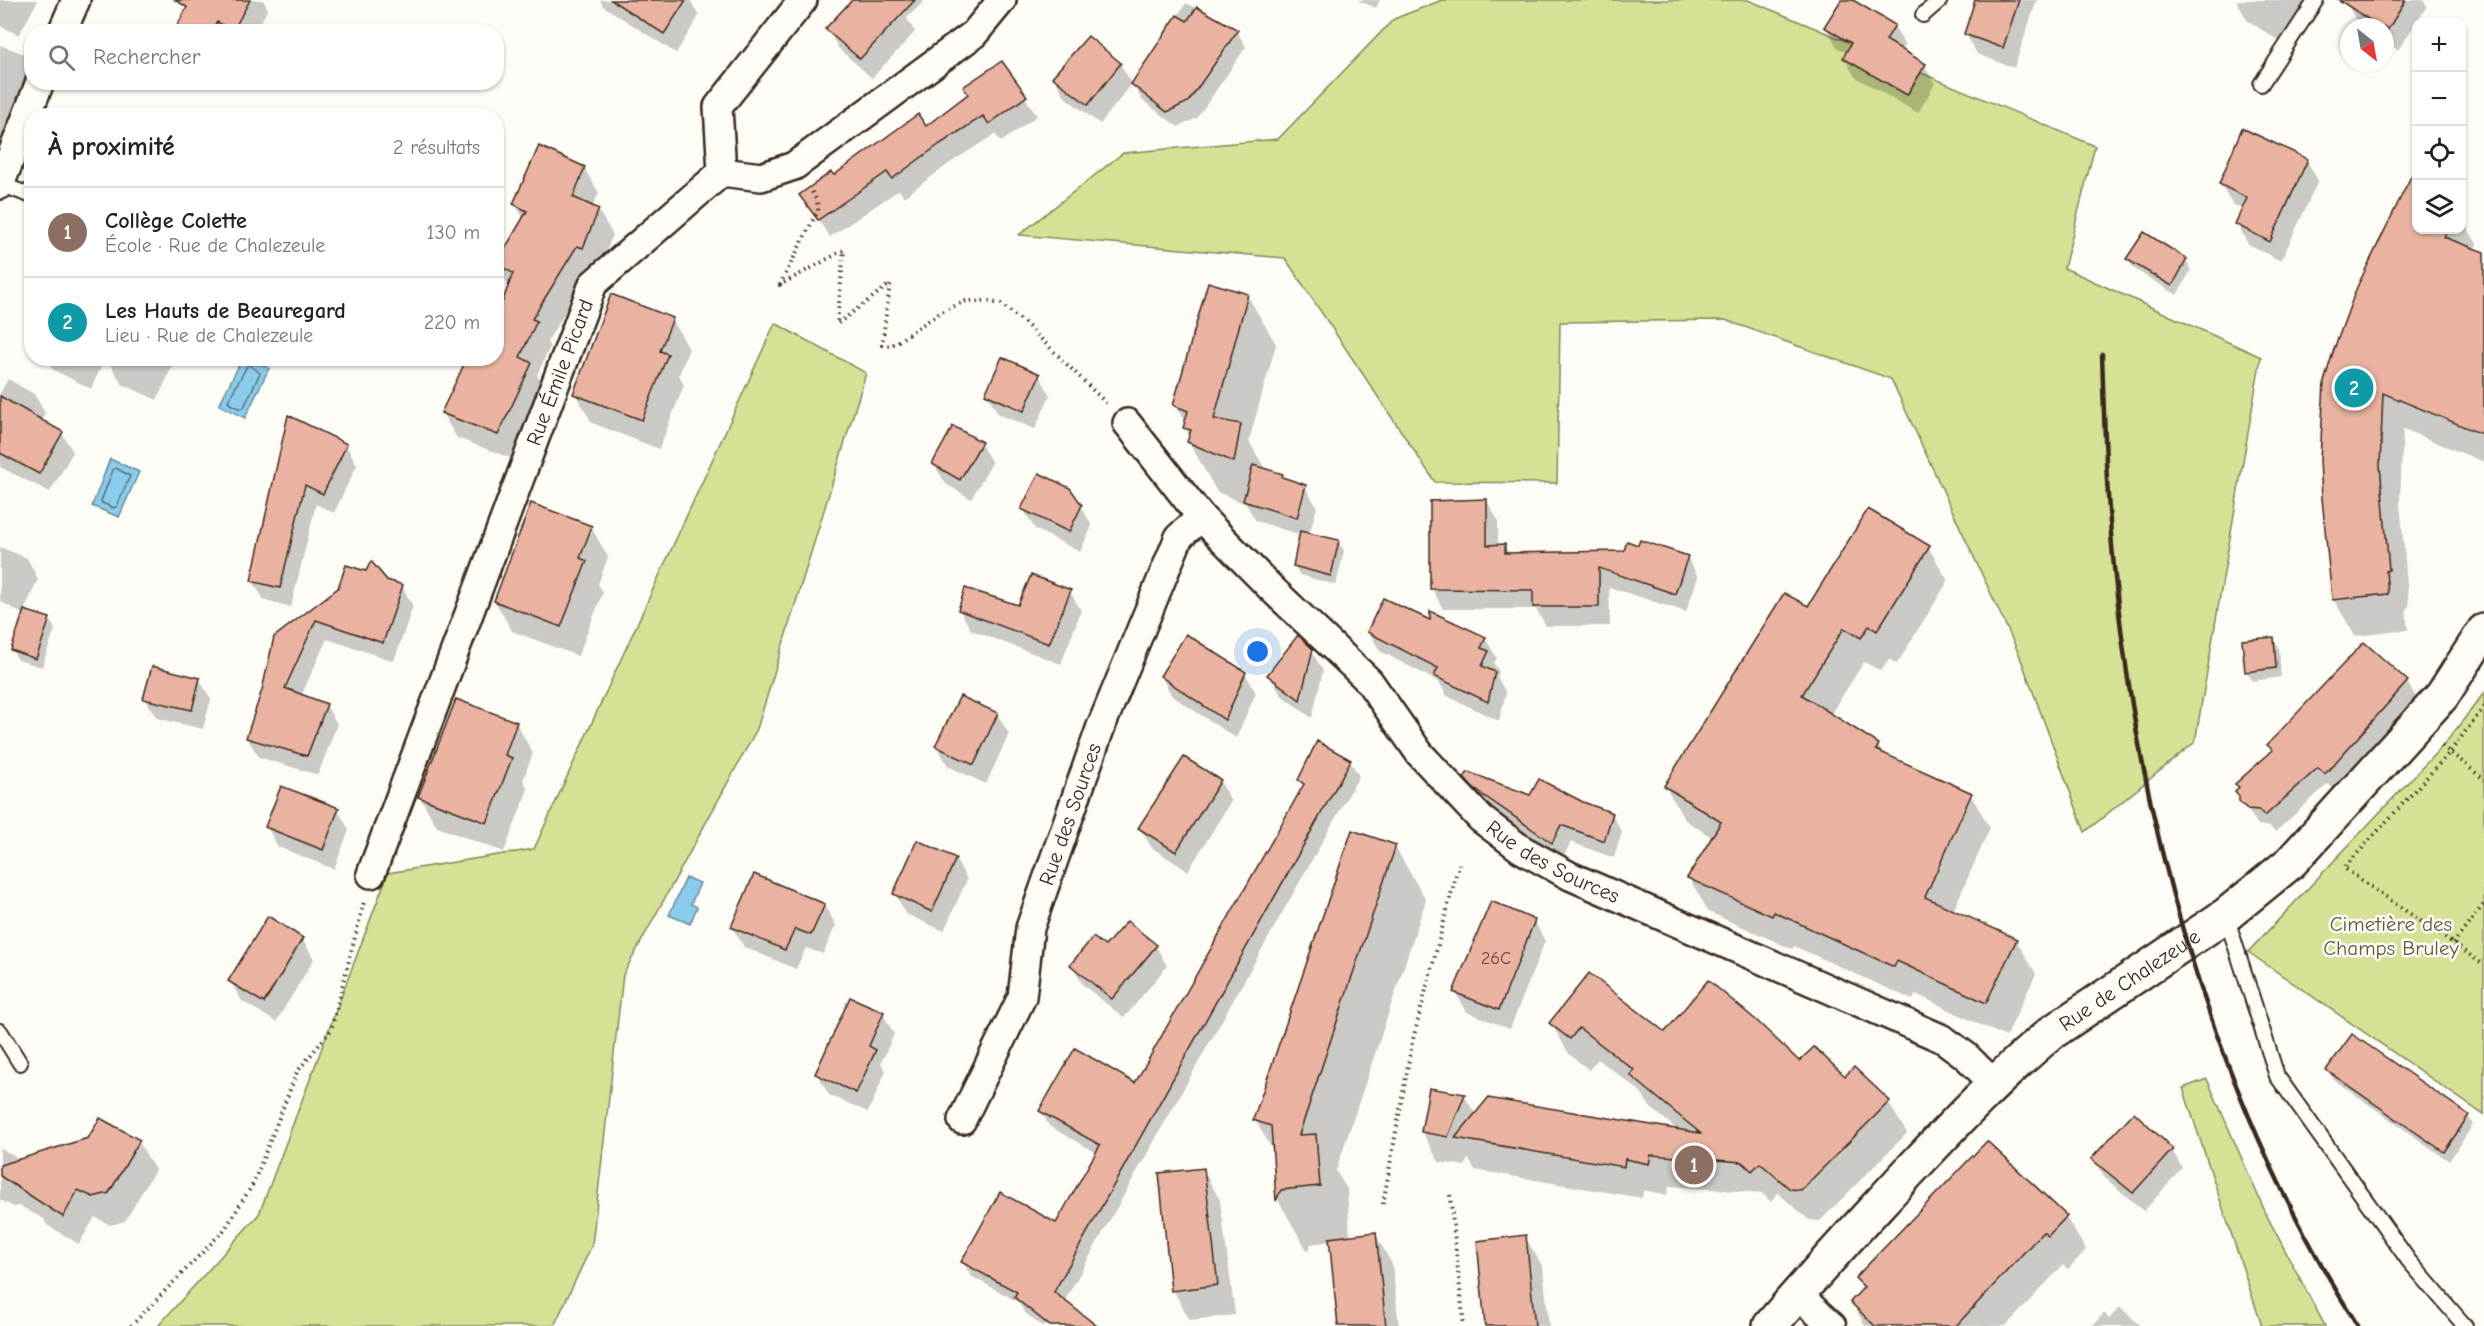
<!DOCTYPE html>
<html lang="fr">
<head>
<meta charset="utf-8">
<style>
	body { margin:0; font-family:"Comic Neue",sans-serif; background:#f6f6f6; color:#222 }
	.controls { position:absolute; right:18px; top:18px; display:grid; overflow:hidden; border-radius:12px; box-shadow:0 2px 4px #0004 }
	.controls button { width:54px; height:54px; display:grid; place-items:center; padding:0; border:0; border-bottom:2px solid #e0e0e0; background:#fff; color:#222; font:30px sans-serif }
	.compass { position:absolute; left:2340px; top:18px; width:54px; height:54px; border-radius:50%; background:#fff; box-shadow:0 2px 4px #0004; rotate:149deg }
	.you { position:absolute; left:1258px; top:652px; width:21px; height:21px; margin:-15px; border:4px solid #fff; border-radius:50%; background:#1a73e8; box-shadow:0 0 0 9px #1a73e833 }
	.badge { display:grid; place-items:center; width:39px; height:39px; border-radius:50%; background:#3b2a1e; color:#fff; font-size:20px; font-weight:700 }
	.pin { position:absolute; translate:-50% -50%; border:3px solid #fff; box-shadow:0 2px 6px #0006 }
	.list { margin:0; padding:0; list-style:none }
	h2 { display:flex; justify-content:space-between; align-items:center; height:78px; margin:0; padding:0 24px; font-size:26px }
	h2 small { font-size:20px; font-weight:400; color:#767676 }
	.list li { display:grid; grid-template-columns:39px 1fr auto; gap:18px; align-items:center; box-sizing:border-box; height:90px; padding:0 24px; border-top:2px solid #e0e0e0 }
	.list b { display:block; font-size:22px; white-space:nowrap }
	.list p { margin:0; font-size:20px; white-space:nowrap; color:#767676 }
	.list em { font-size:20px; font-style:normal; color:#767676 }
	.icon { flex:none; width:33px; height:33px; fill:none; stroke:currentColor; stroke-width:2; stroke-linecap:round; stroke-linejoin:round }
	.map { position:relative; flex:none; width:2484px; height:1326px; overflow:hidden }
	.search { position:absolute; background:#fff; box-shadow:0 2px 4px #0004; left:24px; top:24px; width:480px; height:66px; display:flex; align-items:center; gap:15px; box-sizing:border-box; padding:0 21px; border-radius:24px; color:#767676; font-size:22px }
	.panel { position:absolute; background:#fff; box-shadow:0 2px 4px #0004; left:24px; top:108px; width:480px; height:258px; border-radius:24px }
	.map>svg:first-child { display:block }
</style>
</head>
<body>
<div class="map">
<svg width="2484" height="1326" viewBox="0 0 2484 1326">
	<rect width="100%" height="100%" fill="#fdfcf7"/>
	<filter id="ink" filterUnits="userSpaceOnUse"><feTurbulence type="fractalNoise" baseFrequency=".0167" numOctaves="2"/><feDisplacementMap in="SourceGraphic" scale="12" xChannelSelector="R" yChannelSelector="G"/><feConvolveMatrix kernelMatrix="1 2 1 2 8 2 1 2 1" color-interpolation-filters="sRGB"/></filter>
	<g filter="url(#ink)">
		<g fill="#d5e194" stroke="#888659" stroke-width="1.5">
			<path d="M1442,0H1748L2095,146L2064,268L2261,357L2195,742L2085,832L2019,654L1891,379L1725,320L1560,322L1557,483L1435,482L1285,258L1019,235L1123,153L1278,139L1394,19Z"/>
			<path d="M775,323L866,373L757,729L623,975L592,1245L554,1326H158L259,1214L388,873L534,849Z"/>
			<path d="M2484,693V1115L2248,952L2447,741Z"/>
			<path d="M2207,1079L2267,1216L2325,1326H2262L2183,1088Z"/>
		</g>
		<g fill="#8acceb" stroke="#6a8b99" stroke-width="1.5">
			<path d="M242,359H249L269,368L245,418L219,405Z"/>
			<path d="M110,459L139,472L119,517L92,506Z"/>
			<path d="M686,878L700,883L691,904L697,907L690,924L669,915Z"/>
		</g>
		<g fill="#0003">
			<path d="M0,0H38L19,35L0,26Z"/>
			<path d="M217,0H263L268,9L255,32H218L210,18Z"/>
			<path d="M600,0H690L699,16L676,53L603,6Z"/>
			<path d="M854,0H925L907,18L915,32L872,78L839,49L827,29Z"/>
			<path d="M1357,0H1380L1376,8Z"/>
			<path d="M1843,0H1850L1894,26L1905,45L1902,51L1924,65L1935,84L1918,113L1855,77L1844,58L1847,53L1837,47L1826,27Z"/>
			<path d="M1977,0H2037L2014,68L1977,54L1966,34Z"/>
			<path d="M2236,0H2305L2279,41L2247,20Z"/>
			<path d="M2349,0H2423L2427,6L2398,50L2385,42V27H2362L2358,24L2347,4Z"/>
			<path d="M1186,3L1237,31L1246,47L1197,118L1178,127L1142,100L1133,84Z"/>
			<path d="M0,45L25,54L32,65V82L0,173Z"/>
			<path d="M1002,63L1037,116L1001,142L995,134L950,163L904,197L899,190L830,237L801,195L926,128L969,95Z"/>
			<path d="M1120,64L1132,84L1100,124L1066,98L1054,78Z"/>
			<path d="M2307,161L2318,181L2281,261L2248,244L2237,224L2243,210L2232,204L2220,184Z"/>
			<path d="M584,168L599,193L592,208L598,210L613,235L597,272L591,270L547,342L550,347L537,375L545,389L513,459L457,438L442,413L463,369L457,358H496L509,286L497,265L524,219L515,204Z"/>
			<path d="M2409,184L2416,188V230H2462V218L2477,244L2474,250L2484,254V462L2403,429L2400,502L2409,607L2406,608L2408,630L2355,636L2334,600Z"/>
			<path d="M2128,259L2186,260L2191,270L2177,295L2134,269Z"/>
			<path d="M1247,295L1276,344L1249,441L1266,471L1305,487L1317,507L1309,535L1338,541L1344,551L1336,585L1300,575L1294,566L1301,535L1256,521L1246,504L1217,492L1189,442L1190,437L1185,427L1186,424L1175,405Z"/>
			<path d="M672,319L689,349L679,375L684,385L659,449L592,423L575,393Z"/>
			<path d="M47,358H105L91,389L52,369Z"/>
			<path d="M113,358H176L157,400L122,384L110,364Z"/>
			<path d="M1039,375L1050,395L1035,429L998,414L987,394Z"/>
			<path d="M8,379L34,394L45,413L41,421L62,433L73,452L50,492L0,467V393Z"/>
			<path d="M289,417L346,445L357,465L334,513L316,504L291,607L264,600L252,580Z"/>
			<path d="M980,443L992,463L971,499L946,484L934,464Z"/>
			<path d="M1487,501L1498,520V546H1504L1509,555L1625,553L1687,557L1698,577L1686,612L1609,587L1610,626H1546L1536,609H1443L1432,589L1431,502Z"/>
			<path d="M1081,506L1092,526L1080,552L1035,529L1023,509Z"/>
			<path d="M591,527L608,557L598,584L603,592L578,656L512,631L495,601Z"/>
			<path d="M0,547L27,558L38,579L24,611L49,619L55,629L42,667L18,660L12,650L24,615L0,601Z"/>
			<path d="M1928,547L1948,581L1897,664L1889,659L1881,671L1864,662L1830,715L1878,745L1884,756L1970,794L1990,828L1953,911L2016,940L2036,974L2006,1037L1916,994L1913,1000L1794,946L1792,949L1709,912L1689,878L1713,838L1685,820L1665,786L1808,608Z"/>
			<path d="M386,581L402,586L413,606L394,661L327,639L301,696L326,705L337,724L318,775L259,757L247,738L263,691L339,589Z"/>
			<path d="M1070,591L1081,611L1061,664L971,630L959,609L1019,607Z"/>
			<path d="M1432,623L1485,638L1497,658L1494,663L1499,672L1497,677L1506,693L1499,721L1447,696L1439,682L1380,651L1369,632Z"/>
			<path d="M2273,638L2279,648L2281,677L2252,681L2247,671Z"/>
			<path d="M2364,644L2407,682L2417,699L2335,790L2328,784L2275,832L2270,827L2258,825L2241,800L2273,752L2269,746Z"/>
			<path d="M1311,650L1323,671L1312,718L1281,695L1269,675Z"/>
			<path d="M1245,673L1256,693L1236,738L1172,696L1161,676Z"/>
			<path d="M199,679L211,699L203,729L157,718L145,698Z"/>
			<path d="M997,714L1009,734L986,784L948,766L937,746Z"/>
			<path d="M516,723L533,753L523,780L528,789L504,852L437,827L420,797Z"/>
			<path d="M1350,761L1359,776L1064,1302L1095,1326H1042L1024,1312L1018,1302L971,1276L963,1262L1056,1226L1097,1153L1049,1126L1041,1111L1136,1085L1304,787L1300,780Z"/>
			<path d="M1466,778L1531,797L1583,804L1612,814L1622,832L1614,858L1571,842L1562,859L1485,805L1476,796Z"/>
			<path d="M1220,781L1231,801L1188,871L1152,848L1140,828Z"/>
			<path d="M338,810L349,830L334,869L278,847L267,827Z"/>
			<path d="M1395,847L1426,900L1336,1171L1347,1189L1350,1237L1375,1234L1392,1264L1399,1326H1339L1331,1241L1311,1244L1308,1252L1278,1200L1275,1154L1255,1120Z"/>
			<path d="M955,859L967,879L944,931L906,914L895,894Z"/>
			<path d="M824,905L836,925L823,954L806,948L796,969L744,947L732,927Z"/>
			<path d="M1534,921L1545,941L1510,1029L1467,1012L1455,992Z"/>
			<path d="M302,939L314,959L276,1022L242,1001L230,981Z"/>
			<path d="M1156,946L1167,966L1124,1018L1083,985L1072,965L1105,948Z"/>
			<path d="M883,1014L894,1034L881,1063L886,1071L868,1112L829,1095L817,1074Z"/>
			<path d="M1551,1023L1665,1035L1799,1063L1845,1078L1888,1102L1907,1133L1820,1221L1809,1220L1778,1193L1771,1202L1762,1193L1669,1186L1667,1195L1643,1190L1642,1198L1475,1170L1468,1158L1465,1166L1439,1162L1422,1132L1464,1095L1476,1115L1679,1131L1650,1107L1641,1092L1598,1059L1589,1070L1569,1054Z"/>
			<path d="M2328,1070L2468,1116L2473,1125L2449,1161L2334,1080Z"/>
			<path d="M100,1120L139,1142L155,1170L125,1221L110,1225L95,1217L79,1244L47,1225L44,1219L20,1206L14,1207L0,1200V1148L21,1160L89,1139Z"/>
			<path d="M2172,1150L2182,1168L2144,1211L2104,1177L2093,1159Z"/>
			<path d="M1203,1170L1220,1200L1235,1315L1190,1320L1173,1290Z"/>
			<path d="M2066,1217L2086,1250L2068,1269L2063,1265L2006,1326H1865L1852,1302L1863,1289L1857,1278Z"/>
			<path d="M1525,1237L1543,1267L1549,1326H1487Z"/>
			<path d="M2120,1307L2141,1326H2092L2104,1313L2109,1319Z"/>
		</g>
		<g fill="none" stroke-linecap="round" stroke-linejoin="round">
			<g stroke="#5b6b70" stroke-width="1.5">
				<path d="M248,364L260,373L244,407L241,409L230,404L228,401Z"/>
				<path d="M116,468L130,476L117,506L114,508L102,503L101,501L113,470Z"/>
			</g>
		</g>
		<g fill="#eab2a0" stroke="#3b2a1e" stroke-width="1.5">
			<path d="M175,0H250L233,31L217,22L210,32H174L187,7Z"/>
			<path d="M611,0H686L664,34Z"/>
			<path d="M852,0H915L860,59L825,29Z"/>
			<path d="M1841,0H1853L1895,25L1886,40L1926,64L1907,95L1843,58L1851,43L1824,27Z"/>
			<path d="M1975,0H2019L2003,48L1964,34Z"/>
			<path d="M2339,0H2406L2387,31L2385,27H2380Z"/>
			<path d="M1197,7L1238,30L1188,102L1167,112L1131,84L1177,15L1187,21Z"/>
			<path d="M1088,36L1121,63L1088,105L1052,77Z"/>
			<path d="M1002,61L1027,96L989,124L983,116L940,144L892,179L887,172L818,220L799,195L831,172L834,175L918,114L926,126L968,94L963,87Z"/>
			<path d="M2242,128L2308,159L2270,242L2235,224L2247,198L2219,184Z"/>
			<path d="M539,146L585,167L573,197L599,209L583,248L577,246L532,319L537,321L520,357L532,363L498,435L441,413L467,358H496V319L513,273L496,264L527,211L513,204Z"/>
			<path d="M2416,166V230H2448L2444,237L2484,252V435L2383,393L2380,465L2389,570L2386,571L2388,594L2332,600L2322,498L2320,460L2324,382L2333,352L2357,287Z"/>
			<path d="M2144,232L2187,259L2172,286L2126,259Z"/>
			<path d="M1208,282L1248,294L1214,419L1241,424L1234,462L1187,442L1191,430L1183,428L1188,411L1173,405Z"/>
			<path d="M611,294L673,318L660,351L668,354L642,420L573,394Z"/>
			<path d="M1002,357L1040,374L1024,411L985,394Z"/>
			<path d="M0,396L63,432L39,474L0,453Z"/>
			<path d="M288,415L347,444L323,494L305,485L280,588L251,581Z"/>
			<path d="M953,426L982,442L960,480L932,464Z"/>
			<path d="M1253,465L1283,474L1282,477L1306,485L1297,518L1243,501Z"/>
			<path d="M1039,473L1070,488L1082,505L1069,532L1021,509Z"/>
			<path d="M1487,499V545L1505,544V553L1624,551L1627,541L1638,545L1640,540L1688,556L1675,594L1599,568V607H1533V590L1430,589V501Z"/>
			<path d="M531,503L592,526L580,558L587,561L561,627L494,601Z"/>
			<path d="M1868,509L1930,546L1877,631L1869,626L1861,638L1844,628L1802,695L1879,744L1876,750L1972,793L1925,897L2017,939L1986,1003L1897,961L1894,967L1774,912L1772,916L1687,878L1721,822L1664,786L1784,593L1808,606Z"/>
			<path d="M1300,531L1339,540L1331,576L1293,566Z"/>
			<path d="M371,561L387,580L403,585L383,643L316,620L285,688L327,704L307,756L246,738L262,690L274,637L338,588L346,565L366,571Z"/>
			<path d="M1031,575L1071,590L1049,644L958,610L965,588L1018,605Z"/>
			<path d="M1383,598L1430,620V611L1486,637L1481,648L1489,651L1482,666L1495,672L1488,702L1434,676L1438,668L1367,632Z"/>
			<path d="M24,610L50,618L36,659L11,650Z"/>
			<path d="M1186,634L1246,672L1225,720L1160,676Z"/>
			<path d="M1298,635L1313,649L1300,700L1267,675Z"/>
			<path d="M2274,637L2276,668L2245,672L2242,640Z"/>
			<path d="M2364,642L2408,681L2325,774L2318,768L2265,816L2259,810L2247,809L2239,801V796L2235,791L2239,787L2235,784L2273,750L2267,745Z"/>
			<path d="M152,666L200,678L192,710L143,699Z"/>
			<path d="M960,696L998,713L974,765L935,746Z"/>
			<path d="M456,699L517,722L505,755L512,758L487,823L418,797Z"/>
			<path d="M1317,741L1351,760L1054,1292L1097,1326H1050L1014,1297L1017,1292L961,1262L1000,1192L1056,1223L1100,1145L1039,1111L1075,1048L1135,1083L1304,784L1298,780Z"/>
			<path d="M1184,757L1221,780L1176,852L1138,828Z"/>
			<path d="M1468,772L1530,795L1539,779L1583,802L1613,813L1604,841L1561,825L1552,843L1473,788L1464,778Z"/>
			<path d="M281,786L339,808L323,850L265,827Z"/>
			<path d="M1352,830L1396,845L1299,1135L1316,1134L1320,1186L1281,1190L1276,1201L1271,1126L1253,1120Z"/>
			<path d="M917,840L956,858L932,912L893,894Z"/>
			<path d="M754,874L825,904L811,935L795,929L785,950L731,927Z"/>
			<path d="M1491,901L1535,920L1499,1010L1453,992Z"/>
			<path d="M268,916L303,938L264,1003L228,981Z"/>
			<path d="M1127,921L1157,945L1112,999L1070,965L1093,937L1105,946Z"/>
			<path d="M1589,973L1665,1032L1708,980L1756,1020L1799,1061L1814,1047L1845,1076L1854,1067L1890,1101L1801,1190L1790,1189L1760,1163L1752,1171L1742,1162L1651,1155L1649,1164L1625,1159L1624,1167L1455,1138L1488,1098L1700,1133L1630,1075L1634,1070L1579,1028L1570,1039L1549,1023Z"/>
			<path d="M850,997L884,1012L869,1046L876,1050L856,1093L815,1074Z"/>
			<path d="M2352,1034L2469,1115L2444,1152L2326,1070Z"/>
			<path d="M1429,1088L1465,1094L1448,1137L1421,1132Z"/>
			<path d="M2134,1112L2173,1149L2133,1193L2091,1159Z"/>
			<path d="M100,1118L140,1140L109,1193L93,1197L78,1190L63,1217L0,1176V1165L88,1138Z"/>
			<path d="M1987,1141L2067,1216L2048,1236L2043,1232L1956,1326H1875L1850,1302L1864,1287L1855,1278Z"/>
			<path d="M1204,1168L1218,1285L1171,1291L1159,1173Z"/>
			<path d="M1376,1232L1386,1326H1338L1329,1238Z"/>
			<path d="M1526,1235L1535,1326H1485L1477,1241Z"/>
		</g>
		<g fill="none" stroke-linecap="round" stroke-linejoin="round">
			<g stroke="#3b2a1e" stroke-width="18">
				<g id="lane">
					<path d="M1923,15L1940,0"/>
					<path d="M2261,84L2316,0"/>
					<path d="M0,184L32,196"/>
					<path d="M2226,916L2277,1076L2409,1261L2465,1326"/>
					<path d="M0,1031L20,1063"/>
				</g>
			</g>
			<g stroke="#3b2a1e" stroke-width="32">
				<g id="street">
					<path d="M62,32L76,0"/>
					<path d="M722,172L761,177L794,166L974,34L1002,0"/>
					<path d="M722,172L718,107L803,0"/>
					<path d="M0,185L40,82"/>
					<path d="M1127,423L1201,517"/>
					<path id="s1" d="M371,874L593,284L722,172"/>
					<path id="s2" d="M962,1120L1022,997L1030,928L1100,729L1179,537L1201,517L1271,588L1369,681L1420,754L1481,819L1521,849L1570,876L1943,1039L1966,1056L1994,1084"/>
					<path d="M1797,1294L1832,1326"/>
				</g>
			</g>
			<g stroke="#3b2a1e" stroke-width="38">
				<g id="secondary">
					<path id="s3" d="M1770,1326C1813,1275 1859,1226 1904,1177C1951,1127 1998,1077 2051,1033L2226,915L2291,862L2442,696L2484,631"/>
				</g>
			</g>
			<g stroke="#3b2a1e" stroke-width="4" stroke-dasharray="1.5 4.5" stroke-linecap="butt">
				<path d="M812,192L817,201L818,210L780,285L844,250L837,324L890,284L882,345L891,346L941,312L966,301H987L1001,304L1026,324L1106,403"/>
				<path d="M2484,707L2450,752L2344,868L2484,965"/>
				<path d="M2442,746L2484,779"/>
				<path d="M2453,944L2484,904"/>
				<path d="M1450,1195L1464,1326"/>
				<path d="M1383,1204L1412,1043L1459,864"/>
				<path d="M131,1326L225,1229L253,1184L297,1072L331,1030L364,902"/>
			</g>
			<use href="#lane" stroke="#fdfcf7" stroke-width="14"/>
			<use href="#street" stroke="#fdfcf7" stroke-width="27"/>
			<use href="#secondary" stroke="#fdfcf7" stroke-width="33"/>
			<path stroke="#3b2a1e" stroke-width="4.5" d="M2102,354C2104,410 2105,466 2110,522C2132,802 2207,1087 2358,1326"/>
		</g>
	</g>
	<g text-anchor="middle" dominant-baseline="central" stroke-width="5" stroke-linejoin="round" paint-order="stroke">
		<g font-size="18" fill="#674c3e">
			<text x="1496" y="958">26C</text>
		</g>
		<g font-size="21" fill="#3b2a1e" stroke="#fdfcf7">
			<text stroke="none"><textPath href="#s1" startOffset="536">Rue Émile Picard</textPath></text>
			<text stroke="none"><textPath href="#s2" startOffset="327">Rue des Sources</textPath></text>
			<text stroke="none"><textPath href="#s2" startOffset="1152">Rue des Sources</textPath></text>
			<text stroke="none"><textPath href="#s3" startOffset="501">Rue de Chalezeule</textPath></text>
		</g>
		<g font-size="21" fill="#62583c" stroke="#fdfcf7">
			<text x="2391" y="924">Cimetière des<tspan x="2391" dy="24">Champs Bruley</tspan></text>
		</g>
	</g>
</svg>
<div class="controls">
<button>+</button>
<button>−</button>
<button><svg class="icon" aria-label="locate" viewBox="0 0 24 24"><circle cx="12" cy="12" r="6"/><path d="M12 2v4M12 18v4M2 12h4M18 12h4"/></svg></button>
<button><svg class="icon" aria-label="layers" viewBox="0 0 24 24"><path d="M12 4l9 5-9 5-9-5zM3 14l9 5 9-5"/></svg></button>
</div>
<svg class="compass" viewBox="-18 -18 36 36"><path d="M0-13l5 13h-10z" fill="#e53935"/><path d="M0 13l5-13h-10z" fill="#767676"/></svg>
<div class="you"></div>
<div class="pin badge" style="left:1694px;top:1165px;background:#8d6e63">1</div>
<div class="pin badge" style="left:2354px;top:388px;background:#0f9aa8">2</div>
<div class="search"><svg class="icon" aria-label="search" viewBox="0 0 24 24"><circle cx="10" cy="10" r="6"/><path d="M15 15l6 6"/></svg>Rechercher</div>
<section class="panel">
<h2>À proximité<small>2 résultats</small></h2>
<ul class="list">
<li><span class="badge" style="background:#8d6e63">1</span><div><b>Collège Colette</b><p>École · Rue de Chalezeule</p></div><em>130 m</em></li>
<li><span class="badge" style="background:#0f9aa8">2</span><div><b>Les Hauts de Beauregard</b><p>Lieu · Rue de Chalezeule</p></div><em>220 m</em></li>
</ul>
</section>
</div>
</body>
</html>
